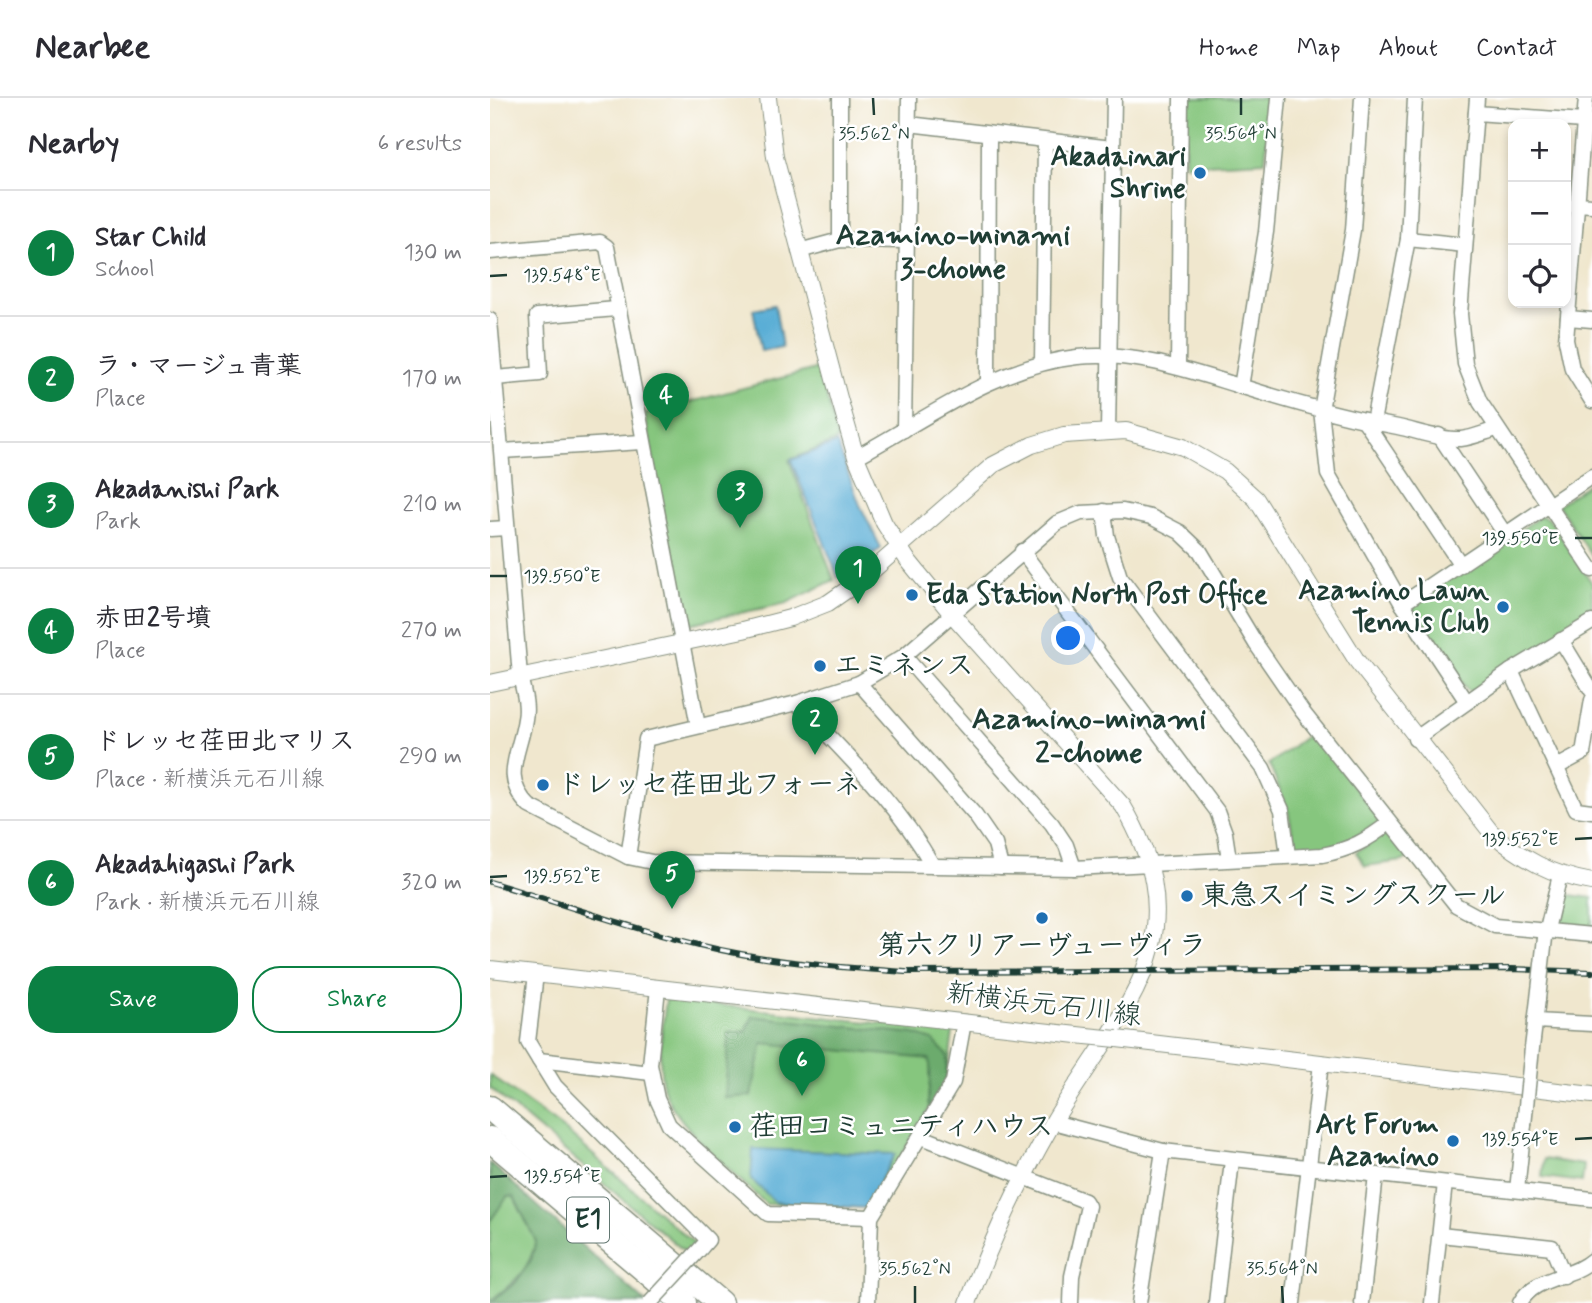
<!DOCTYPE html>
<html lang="en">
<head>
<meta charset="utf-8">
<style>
	body { margin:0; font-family:Mynerve,"Klee One",sans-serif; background:#f2f2f3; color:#2b2b33 }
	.controls { position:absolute; right:21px; top:21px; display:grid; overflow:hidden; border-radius:14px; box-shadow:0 4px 10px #0003 }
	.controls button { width:63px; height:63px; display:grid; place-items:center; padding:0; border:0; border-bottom:2px solid #e1e1e2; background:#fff; color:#2b2b33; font:35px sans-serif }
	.you { position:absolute; left:579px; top:541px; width:24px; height:24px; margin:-18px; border:5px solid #fff; border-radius:50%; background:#1a73e8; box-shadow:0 0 0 10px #1a73e833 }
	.badge { display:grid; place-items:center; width:46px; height:46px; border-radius:50%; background:#0b8043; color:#fff; font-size:23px; font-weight:700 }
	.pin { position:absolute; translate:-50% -58px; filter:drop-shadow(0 2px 4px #0008) }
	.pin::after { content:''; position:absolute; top:37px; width:24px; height:21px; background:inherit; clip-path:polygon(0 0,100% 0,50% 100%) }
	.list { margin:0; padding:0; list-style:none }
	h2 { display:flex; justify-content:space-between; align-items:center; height:91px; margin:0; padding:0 28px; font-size:30px }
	h2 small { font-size:23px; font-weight:400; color:#7c7c81 }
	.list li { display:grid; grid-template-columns:46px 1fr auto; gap:21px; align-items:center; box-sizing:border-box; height:126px; padding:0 28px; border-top:2px solid #e1e1e2 }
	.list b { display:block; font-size:26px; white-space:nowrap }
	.list p { margin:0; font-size:23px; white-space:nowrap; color:#7c7c81 }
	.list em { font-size:23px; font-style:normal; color:#7c7c81 }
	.actions { display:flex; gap:14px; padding:21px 28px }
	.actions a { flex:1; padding:16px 0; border:2px solid #0b8043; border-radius:28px; text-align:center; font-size:24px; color:#0b8043 }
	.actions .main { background:#0b8043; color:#fff }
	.icon { flex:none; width:38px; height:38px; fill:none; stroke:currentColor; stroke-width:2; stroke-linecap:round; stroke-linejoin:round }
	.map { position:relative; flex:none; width:1102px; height:1205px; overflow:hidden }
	header { display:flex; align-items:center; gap:42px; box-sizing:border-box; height:98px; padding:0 35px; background:#fff; border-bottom:2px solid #e1e1e2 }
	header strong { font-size:33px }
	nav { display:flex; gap:38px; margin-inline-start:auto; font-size:24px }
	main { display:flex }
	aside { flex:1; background:#fff }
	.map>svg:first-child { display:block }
</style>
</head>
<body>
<header>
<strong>Nearbee</strong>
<nav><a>Home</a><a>Map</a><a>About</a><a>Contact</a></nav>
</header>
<main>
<aside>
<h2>Nearby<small>6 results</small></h2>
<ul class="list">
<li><span class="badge">1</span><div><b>Star Child</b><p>School</p></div><em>130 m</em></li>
<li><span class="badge">2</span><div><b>ラ・マージュ青葉</b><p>Place</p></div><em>170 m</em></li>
<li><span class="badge">3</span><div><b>Akadanishi Park</b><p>Park</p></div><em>210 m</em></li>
<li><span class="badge">4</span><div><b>赤田2号墳</b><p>Place</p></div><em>270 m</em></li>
<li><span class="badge">5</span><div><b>ドレッセ荏田北マリス</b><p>Place · 新横浜元石川線</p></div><em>290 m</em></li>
<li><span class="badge">6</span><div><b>Akadahigashi Park</b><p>Park · 新横浜元石川線</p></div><em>320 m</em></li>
</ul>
<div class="actions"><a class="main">Save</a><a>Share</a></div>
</aside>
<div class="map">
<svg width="1102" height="1205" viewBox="0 0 1102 1205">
	<rect width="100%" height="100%" fill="#fff"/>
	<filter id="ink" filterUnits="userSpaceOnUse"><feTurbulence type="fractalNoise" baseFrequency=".0143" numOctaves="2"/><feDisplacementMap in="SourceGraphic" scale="14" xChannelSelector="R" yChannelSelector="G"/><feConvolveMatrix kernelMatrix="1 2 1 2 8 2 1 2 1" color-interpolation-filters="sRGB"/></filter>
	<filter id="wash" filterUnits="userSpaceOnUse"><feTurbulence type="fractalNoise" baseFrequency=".00686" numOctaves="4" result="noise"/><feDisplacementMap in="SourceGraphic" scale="28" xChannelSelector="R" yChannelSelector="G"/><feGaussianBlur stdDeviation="1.57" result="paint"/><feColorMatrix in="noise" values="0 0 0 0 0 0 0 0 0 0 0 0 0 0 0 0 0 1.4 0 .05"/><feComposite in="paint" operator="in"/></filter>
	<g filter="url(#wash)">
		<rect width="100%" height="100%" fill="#f0e7ce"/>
		<g fill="#86c67e" stroke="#528259" stroke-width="2">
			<path d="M695,0H781L775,63L695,67Z"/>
			<path d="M329,270L348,342L299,362L344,482L297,505L194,527L155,316Z"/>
			<path d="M1102,383V458L1068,407Z"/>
			<path d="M1051,418L1059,421L1102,485V514L984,593H978L924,514L923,505Z"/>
			<path d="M822,634L891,723L853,747L806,751L798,712L779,666Z"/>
			<path d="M895,736L901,738L919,759L913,763L875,768L866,754Z"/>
			<path d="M1072,796L1102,800V830L1065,825Z"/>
			<path d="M176,901L463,934L457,981L380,1110L276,1106C249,1080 180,1023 173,988C167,959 173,929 176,901Z"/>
			<path d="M0,977L76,1033L206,1147L198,1156L0,990Z"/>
			<path d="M1054,1061L1094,1067L1092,1084L1052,1079Z"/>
			<path d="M18,1097L24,1099L46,1143C38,1175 25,1183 0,1203V1123Z"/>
		</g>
		<g fill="#6cab6d" stroke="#467450" stroke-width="2">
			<path d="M263,918L424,936L443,942L457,957L456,982L440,1010C434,1001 444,980 439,961L273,945L261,998L235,1000L239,934H255Z"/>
			<path d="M0,1065L156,1205H0L26,1184L41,1162L46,1143L24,1099L18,1098L0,1123Z"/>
		</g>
		<g fill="#5aaed6" stroke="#3c7685" stroke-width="2">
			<path d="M285,207L292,249L271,253L263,211Z"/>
			<path d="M347,345L370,407L391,450L363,474L348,479L301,362Z"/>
			<path d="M263,1051L405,1056L375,1110L285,1104L261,1081Z"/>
		</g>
	</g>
	<g filter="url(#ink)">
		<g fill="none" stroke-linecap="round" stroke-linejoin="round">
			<g stroke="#889281" stroke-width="17">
				<g id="minor">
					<path d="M350,0V142"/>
					<path d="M872,0L863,132L831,312L838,376L912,506L977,604"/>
					<path d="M987,0L970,216L975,266L990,304L1102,472"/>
					<path d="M1096,0L1076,242L1082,271L1102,303"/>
					<path d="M986,15L1093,23"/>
					<path d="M419,26L622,50"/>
					<path d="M1086,106L1102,107"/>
					<path d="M918,141L975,147"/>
					<path d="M309,153L350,142L416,143"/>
					<path d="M0,154L110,144L117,149L208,628"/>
					<path d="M1078,220L1102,222"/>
					<path d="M0,222L30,578C33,592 38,607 35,621C30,656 10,679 39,708L138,759L162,764L584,770L832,757C859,752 878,742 899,725"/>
					<path d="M552,264L555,45"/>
					<path d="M688,269L691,0"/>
					<path d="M5,280L50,276L47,218L126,211"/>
					<path d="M498,284L499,37"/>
					<path d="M751,289L776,134L789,0"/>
					<path d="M874,322L971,467"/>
					<path d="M883,324L918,141L925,0"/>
					<path d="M414,332L419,0"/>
					<path d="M618,333L624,0"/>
					<path d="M949,337L1015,436"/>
					<path d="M12,353L152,344"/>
					<path d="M366,359C437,321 505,268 587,259C645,253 699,273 753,289C804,305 855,319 908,329C927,333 951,342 971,341C982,340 996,334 1007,331"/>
					<path d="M614,413L617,438L630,479L773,670L792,712L798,758"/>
					<path d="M0,431L17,430"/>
					<path d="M532,453L727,713L735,735L739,761"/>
					<path d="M912,506L1102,378"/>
					<path d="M1071,542L1102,593"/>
					<path d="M414,558L562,726L576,747L584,770"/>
					<path d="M1021,573L1086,711L1102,713"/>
					<path d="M369,585L485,717L505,746L511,769"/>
					<path d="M307,605C356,656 408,706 443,768"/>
					<path d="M925,641L1021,573L1102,524"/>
					<path d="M1067,669L1093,655L1102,602"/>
					<path d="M138,759L156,641L307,605L369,585L414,558L567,425L591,415L633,413L661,419L690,434L710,453L766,546L812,613L966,807L1005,828L1102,837"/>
					<path d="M1055,840L1070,777"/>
					<path d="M46,876L38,944L49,962L161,975"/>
					<path d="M168,890L160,967L167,1001L179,1027L278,1116L381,1119"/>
					<path d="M1045,923L1102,926"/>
					<path d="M1042,950L1048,901"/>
					<path d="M49,962L65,988L218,1142L211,1150"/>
					<path d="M563,1024L673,1053L1102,1101"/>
					<path d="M432,1039L595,1103L598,1108L582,1178L581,1205"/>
					<path d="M1027,1092L1034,1027"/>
					<path d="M950,1137L1062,1149L1074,1178"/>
					<path d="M378,1205L381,1119L463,984L474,924"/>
					<path d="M649,1205L673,1053"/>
					<path d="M726,1205L742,1062"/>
					<path d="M803,1205L831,965"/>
					<path d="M872,1205L886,1077"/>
					<path d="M942,1205L955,1085"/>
					<path d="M1030,1205C1044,1178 1081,1181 1102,1162"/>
				</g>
			</g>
			<g stroke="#889281" stroke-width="18">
				<g id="tertiary">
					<path d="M278,0L285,59L349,300L366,359L394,425L417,461L461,515L633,708C714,845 628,914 562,1026C529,1084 501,1143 478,1205"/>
					<path d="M0,585L253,532L300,520L338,505L374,480L503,367L542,347L574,337L636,333L693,349L735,373L766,401L867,563L1001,734C1032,761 1061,777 1102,784"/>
					<path d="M0,871L596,938"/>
					<path d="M627,941L1102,997"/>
				</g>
			</g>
			<g stroke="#889281" stroke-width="27">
				<g id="motorway">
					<path d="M0,1010L230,1205"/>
					<path d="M0,1041L194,1205"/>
				</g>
			</g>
			<use href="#minor" stroke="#fff" stroke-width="14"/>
			<use href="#tertiary" stroke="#fff" stroke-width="16"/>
			<use href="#motorway" stroke="#fff" stroke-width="24"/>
			<g stroke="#1f3d34" stroke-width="6">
				<path id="rail" d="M0,784C83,809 166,840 251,856C305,866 360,870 415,874L1022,871L1102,874"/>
			</g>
			<use href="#rail" stroke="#fff" stroke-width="3.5" stroke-dasharray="10" stroke-linecap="butt"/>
			<g stroke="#889281" stroke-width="17" stroke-linecap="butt">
				<g id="minor-bridge">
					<path d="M1048,901L1055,840"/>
					<path d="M1034,1027L1042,950"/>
					<path d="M160,1205L211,1150"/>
				</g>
			</g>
			<g stroke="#889281" stroke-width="18" stroke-linecap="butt">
				<path id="tertiary-bridge" d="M596,938L627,941"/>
			</g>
			<use href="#minor-bridge" stroke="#fff" stroke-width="14"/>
			<use href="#tertiary-bridge" stroke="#fff" stroke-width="16"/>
		</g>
	</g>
	<path fill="none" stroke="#1f3d34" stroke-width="2.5" d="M383,0L384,17M751,0V17M0,178L17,177M1085,440H1102M0,478H17M1085,741L1102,740M0,779L17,778M1085,1041L1102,1040M0,1079L17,1078M425,1188V1205M792,1188L793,1205"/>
	<g fill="#1f6fb2" stroke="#fff" stroke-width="2.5">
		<circle cx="710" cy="75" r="7"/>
		<circle cx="422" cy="497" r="7"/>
		<circle cx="1013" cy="509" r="7"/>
		<circle cx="330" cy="568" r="7"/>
		<circle cx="53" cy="687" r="7"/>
		<circle cx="697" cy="798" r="7"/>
		<circle cx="552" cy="820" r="7"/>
		<circle cx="245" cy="1029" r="7"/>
		<circle cx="963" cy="1043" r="7"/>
	</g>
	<g text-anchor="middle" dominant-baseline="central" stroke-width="5" stroke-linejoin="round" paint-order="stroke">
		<rect fill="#fff" stroke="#627771" stroke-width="2" x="77" y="1099.5" width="42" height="45" rx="5"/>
		<g font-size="26" font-weight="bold" fill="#1f3d34">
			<text x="98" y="1122">E1</text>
		</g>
		<g font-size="28" font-weight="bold" fill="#1f3d34" stroke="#fff" text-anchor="start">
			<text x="696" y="59" text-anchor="end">Akadainari<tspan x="696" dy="32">Shrine</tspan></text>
			<text x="999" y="493" text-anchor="end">Azamino Lawn<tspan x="999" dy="32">Tennis Club</tspan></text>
			<text x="436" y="497">Eda Station North Post Office</text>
			<text x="344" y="568">エミネンス</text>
			<text x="67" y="687">ドレッセ荏田北フォーネ</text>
			<text x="711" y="798">東急スイミングスクール</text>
			<text x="552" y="848" text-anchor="middle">第六クリアーヴューヴィラ</text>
			<text x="949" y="1027" text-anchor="end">Art Forum<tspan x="949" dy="32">Azamino</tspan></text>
			<text x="259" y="1029">荏田コミュニティハウス</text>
		</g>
		<g font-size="28" fill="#1f3d34" stroke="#fff">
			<text transform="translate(554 907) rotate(7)">新横浜元石川線</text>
		</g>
		<g font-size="30" font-weight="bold" fill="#1f3d34" stroke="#fff">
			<text x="463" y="137">Azamino-minami<tspan x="463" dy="34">3-chome</tspan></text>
			<text x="599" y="621">Azamino-minami<tspan x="599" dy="34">2-chome</tspan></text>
		</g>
	</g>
	<g font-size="18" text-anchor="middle" fill="#1f3d34" stroke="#fff" stroke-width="5" stroke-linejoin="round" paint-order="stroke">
		<text x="384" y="41">35.562°N</text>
		<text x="751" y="41">35.564°N</text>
		<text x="72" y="183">139.548°E</text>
		<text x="1030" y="446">139.550°E</text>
		<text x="72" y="484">139.550°E</text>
		<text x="1030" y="747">139.552°E</text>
		<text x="72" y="784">139.552°E</text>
		<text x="1030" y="1047">139.554°E</text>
		<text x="72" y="1084">139.554°E</text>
		<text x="425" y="1176">35.562°N</text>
		<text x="792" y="1176">35.564°N</text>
	</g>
</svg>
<div class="controls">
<button>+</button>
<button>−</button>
<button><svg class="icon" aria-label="locate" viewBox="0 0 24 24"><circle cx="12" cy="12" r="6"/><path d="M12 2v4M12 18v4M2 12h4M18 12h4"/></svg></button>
</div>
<div class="you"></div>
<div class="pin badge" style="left:368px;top:506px">1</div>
<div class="pin badge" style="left:325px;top:657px">2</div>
<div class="pin badge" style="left:250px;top:430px">3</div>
<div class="pin badge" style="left:176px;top:333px">4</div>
<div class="pin badge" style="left:182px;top:811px">5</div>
<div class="pin badge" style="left:312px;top:998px">6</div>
</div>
</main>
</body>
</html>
